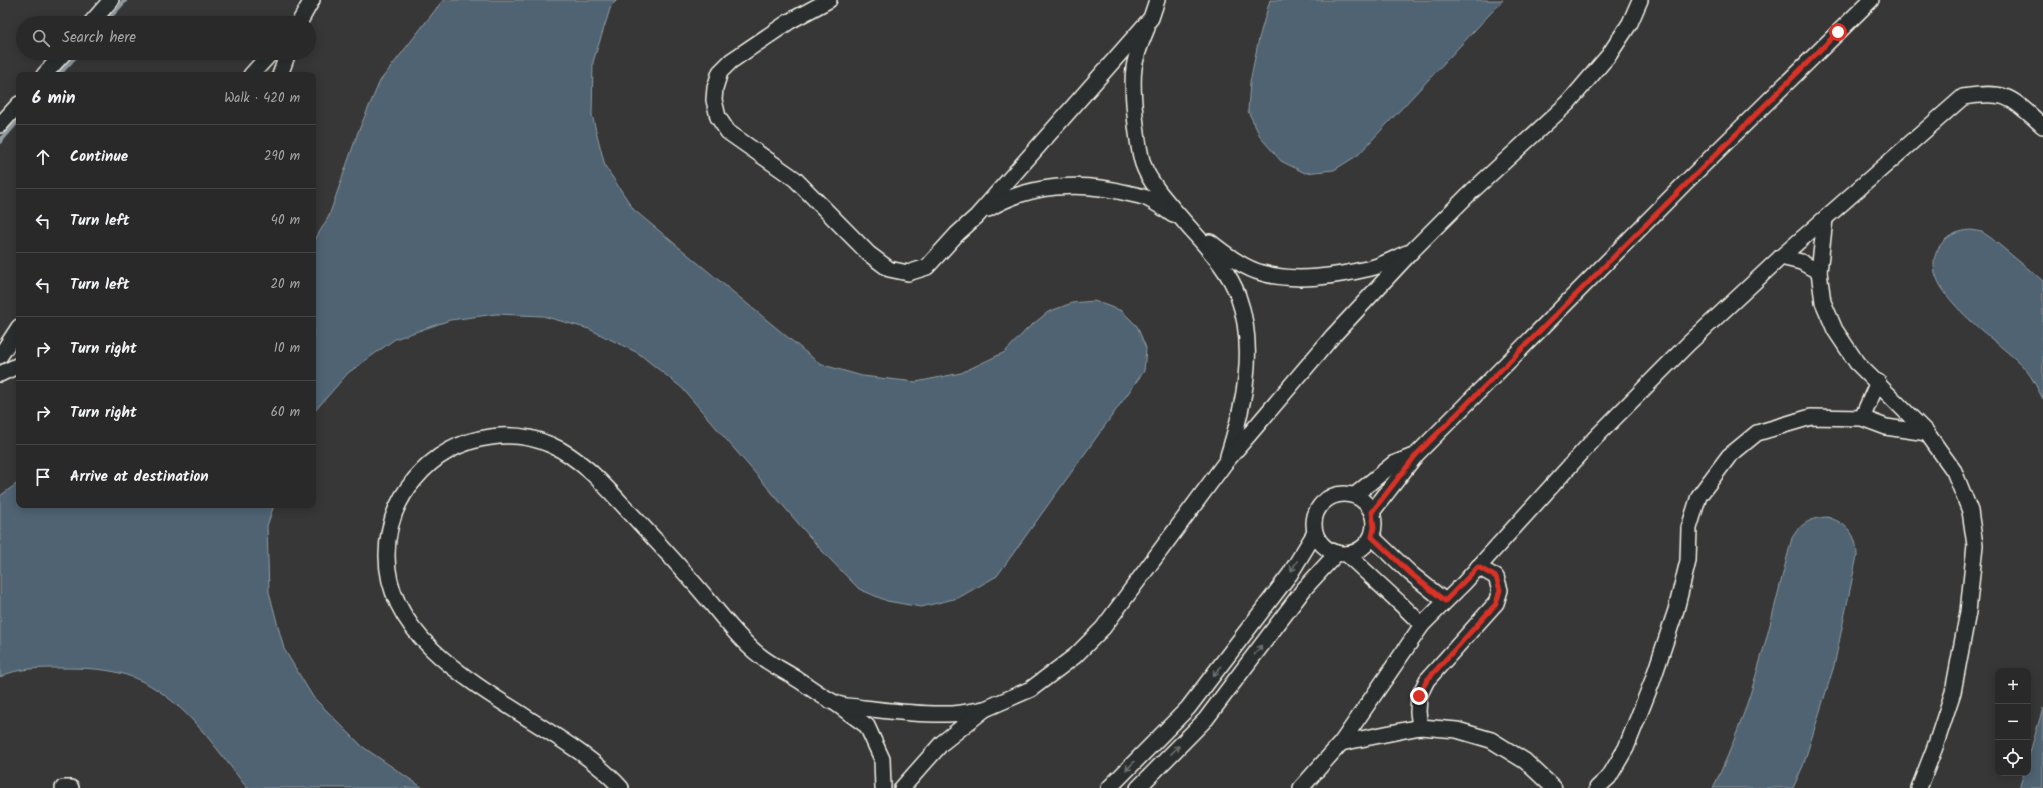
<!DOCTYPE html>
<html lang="en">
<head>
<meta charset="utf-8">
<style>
	body { margin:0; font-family:Kalam,sans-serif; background:#363535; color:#f1f3f6 }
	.controls { position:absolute; right:12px; bottom:12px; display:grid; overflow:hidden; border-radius:8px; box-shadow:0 2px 10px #0003 }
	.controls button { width:36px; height:36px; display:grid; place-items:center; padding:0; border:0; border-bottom:1px solid #464546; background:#2a2929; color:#f1f3f6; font:20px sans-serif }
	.stop { position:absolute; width:12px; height:12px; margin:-9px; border:3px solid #d93025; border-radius:50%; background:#fff }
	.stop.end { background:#d93025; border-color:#fff; box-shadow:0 1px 4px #0008 }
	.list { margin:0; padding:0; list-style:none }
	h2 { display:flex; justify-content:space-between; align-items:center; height:52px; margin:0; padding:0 16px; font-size:17px }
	h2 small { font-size:13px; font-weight:400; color:#a5a6a8 }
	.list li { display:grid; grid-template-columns:26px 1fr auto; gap:12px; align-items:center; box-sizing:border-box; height:64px; padding:0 16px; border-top:1px solid #464546 }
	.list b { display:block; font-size:15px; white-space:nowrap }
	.list em { font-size:13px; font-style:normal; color:#a5a6a8 }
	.icon { flex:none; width:22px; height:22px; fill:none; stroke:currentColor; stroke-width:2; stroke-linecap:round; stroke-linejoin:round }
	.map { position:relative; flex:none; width:2043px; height:788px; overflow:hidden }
	.search { position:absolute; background:#2a2929; box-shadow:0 2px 10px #0003; left:16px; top:16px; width:300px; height:44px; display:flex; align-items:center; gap:10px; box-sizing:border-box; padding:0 14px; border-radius:22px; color:#a5a6a8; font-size:15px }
	.panel { position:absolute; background:#2a2929; box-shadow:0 2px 10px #0003; left:16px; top:72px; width:300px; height:436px; border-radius:8px }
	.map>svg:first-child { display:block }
</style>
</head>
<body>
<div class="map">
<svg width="2043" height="788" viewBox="0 0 2043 788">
	<rect width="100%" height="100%" fill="#383737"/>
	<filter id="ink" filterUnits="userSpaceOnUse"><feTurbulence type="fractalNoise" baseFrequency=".025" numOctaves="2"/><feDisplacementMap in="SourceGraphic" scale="8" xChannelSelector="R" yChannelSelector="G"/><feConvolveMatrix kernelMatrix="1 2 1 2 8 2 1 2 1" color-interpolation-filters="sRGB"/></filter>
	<g filter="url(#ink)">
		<g fill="#4f6473" stroke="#919ca2">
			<path d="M443,0H617L611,6L593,62L592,115L605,166L634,210L820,364L862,376L916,382L961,373L1005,352L1027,329L1048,312L1072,303L1094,301L1122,311L1137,326L1146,348L1144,371L997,576L958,598L921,607L887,601L859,589L822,551L682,388L638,353L589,329L543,316L496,314L450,320L395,339L348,373L313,413V243L329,216L358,132L380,81Z"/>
			<path d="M1270,0H1503L1358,155L1334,170L1305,173L1281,161L1261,138L1248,111L1250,82L1259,38Z"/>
			<path d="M1971,230L1982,232L1991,238L2043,281V399C2038,390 2033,378 2026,370C2004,343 1914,291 1938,249C1945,236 1957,231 1971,230Z"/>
			<path d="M19,482V505H274L267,526L269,592L284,649L313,697L363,747L423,788H247C216,748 181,695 132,677C110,668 83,668 60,668C41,668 16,668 0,677V496Z"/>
			<path d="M1827,517C1847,523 1857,534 1857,556L1834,666L1803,766L1793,788H1713C1752,709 1770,623 1792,538C1800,524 1810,518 1827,517Z"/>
			<path d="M2043,708V788H2019L2024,773H2028V759Z"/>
		</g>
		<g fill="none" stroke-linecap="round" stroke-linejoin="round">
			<g stroke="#919ca2" stroke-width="5">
				<path d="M104,23L125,0"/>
				<path d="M58,75L78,53"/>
				<path d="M0,141L19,119"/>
			</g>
			<g stroke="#f4f1e8" stroke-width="18">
				<g id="minor">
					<path d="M829,0L790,21L731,61L720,72L715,88L714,100L718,117L728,132L795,179L869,254L889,269L908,273L927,267L957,234L977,216L1151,18L1157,0"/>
					<path d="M91,23L111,0"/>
					<path d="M299,23L312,0"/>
					<path d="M1147,28C1142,40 1136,54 1134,68C1131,88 1137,145 1143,164C1150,185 1173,208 1187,225C1206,247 1228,268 1238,296C1257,349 1244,405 1228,456"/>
					<path d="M44,75L64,53"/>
					<path d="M251,75L271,53"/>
					<path d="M280,75L288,53"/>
					<path d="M0,125L19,104"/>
					<path d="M988,209C1029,184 1081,181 1127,193C1134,195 1144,196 1150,200C1158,204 1166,210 1173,215"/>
					<path d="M1825,219L1819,272L1823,302L1835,330L1857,363L1927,433L1954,471L1970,511L1975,545L1968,612L1953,692L1935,747L1919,788"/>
					<path d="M1210,242C1226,254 1243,268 1262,273C1296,283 1337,276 1371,268C1383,265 1395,258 1407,253"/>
					<path d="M1781,257L1801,262L1819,272"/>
					<path d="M0,356L19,327"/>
					<path d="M0,374L19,365"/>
					<path d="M1862,418L1878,382"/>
					<circle cx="1344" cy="524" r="30"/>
					<path d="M1355,495L1393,464L1416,455"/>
					<path d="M1372,512L1416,455L1686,182L1871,0"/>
					<path d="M1372,537L1410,573L1445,601"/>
					<path d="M1347,554C1372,578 1398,600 1422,625"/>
					<path d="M838,705L867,726L882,759L883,788"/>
					<path d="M1420,727L1418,712L1419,696L1427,680L1496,603L1500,590L1496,577L1478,567"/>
					<path d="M1341,743L1420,727L1457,730L1491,740L1525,761L1554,788"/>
					<path d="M63,788H71"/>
					<path d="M621,788C557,715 387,670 387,556C387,527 396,501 415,479C435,455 460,441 491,437C511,434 533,437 551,445C585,460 610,492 635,518C661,546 686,573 710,602C725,620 741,641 759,655C771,665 785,671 797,679C810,687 822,697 835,703C843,707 854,706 863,708C890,711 919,715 947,714C959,714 973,711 985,709"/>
					<path d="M902,788L942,743L985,709L1031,689L1075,656L1103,628L1225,463L1332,337L1413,250L1468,195L1568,103L1609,55L1630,23L1640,0"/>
					<path d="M1109,788L1188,708L1290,574L1315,533"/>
					<path d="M1138,788L1206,719L1304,589L1337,553"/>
					<path d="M1301,788L1341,743L1422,625L1464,583L1596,437L1688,344L1781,257L1963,97C2008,90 2010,97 2043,126"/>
					<path d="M1597,788L1609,777L1626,748L1652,682L1676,610L1688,561L1689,528L1699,496L1729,456L1757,433L1811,417L1862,418L1886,427L1927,433"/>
				</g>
			</g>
			<use href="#minor" stroke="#2a2d2e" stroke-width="15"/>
		</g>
		<defs><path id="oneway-shaft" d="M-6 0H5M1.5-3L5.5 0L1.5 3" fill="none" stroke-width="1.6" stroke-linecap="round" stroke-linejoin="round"/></defs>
		<g stroke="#71726f">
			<use href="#oneway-shaft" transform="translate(1294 566) rotate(122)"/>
			<use href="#oneway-shaft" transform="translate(1258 650) rotate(-53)"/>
			<use href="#oneway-shaft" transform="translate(1217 671) rotate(128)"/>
			<use href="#oneway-shaft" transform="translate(1175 750) rotate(-45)"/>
			<use href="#oneway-shaft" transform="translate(1130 766) rotate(134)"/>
		</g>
	</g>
	<g fill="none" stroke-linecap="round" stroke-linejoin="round" filter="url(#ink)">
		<path stroke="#d93025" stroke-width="5" d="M1419,696L1427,680L1496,604L1500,590L1496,577L1478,567L1445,601L1410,573L1372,537L1374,527L1372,512L1416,455L1838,32"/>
	</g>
</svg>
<div class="controls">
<button>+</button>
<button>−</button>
<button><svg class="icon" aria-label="locate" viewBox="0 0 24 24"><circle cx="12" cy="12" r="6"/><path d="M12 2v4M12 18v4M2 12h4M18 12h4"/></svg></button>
</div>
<div class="stop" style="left:1838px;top:32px"></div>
<div class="stop end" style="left:1419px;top:696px"></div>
<div class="search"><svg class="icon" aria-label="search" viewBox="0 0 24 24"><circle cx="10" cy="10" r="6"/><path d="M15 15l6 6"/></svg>Search here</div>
<section class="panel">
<h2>6 min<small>Walk · 420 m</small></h2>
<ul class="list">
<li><svg class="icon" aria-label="ahead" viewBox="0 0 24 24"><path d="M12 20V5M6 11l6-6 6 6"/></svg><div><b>Continue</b></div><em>290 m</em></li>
<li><svg class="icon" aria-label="left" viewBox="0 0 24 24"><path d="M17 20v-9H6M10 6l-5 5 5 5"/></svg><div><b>Turn left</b></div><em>40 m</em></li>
<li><svg class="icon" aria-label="left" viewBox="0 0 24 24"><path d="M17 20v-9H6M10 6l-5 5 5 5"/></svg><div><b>Turn left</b></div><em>20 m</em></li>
<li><svg class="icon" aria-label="right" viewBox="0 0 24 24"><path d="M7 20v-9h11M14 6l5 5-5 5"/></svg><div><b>Turn right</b></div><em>10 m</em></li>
<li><svg class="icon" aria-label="right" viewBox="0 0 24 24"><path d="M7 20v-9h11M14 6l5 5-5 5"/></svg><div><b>Turn right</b></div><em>60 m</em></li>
<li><svg class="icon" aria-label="arrive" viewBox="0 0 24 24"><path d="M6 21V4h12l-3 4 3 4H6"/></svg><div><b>Arrive at destination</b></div></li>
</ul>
</section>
</div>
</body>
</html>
